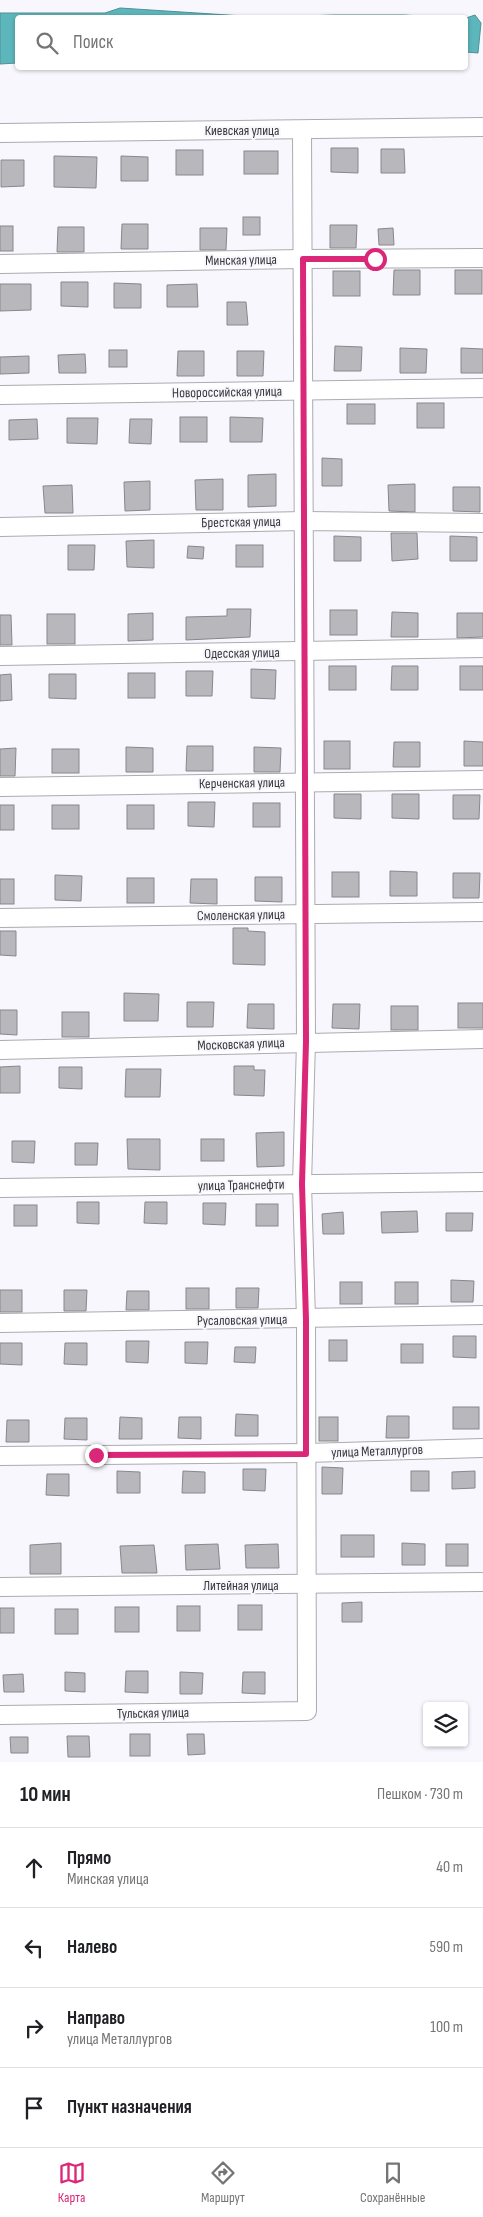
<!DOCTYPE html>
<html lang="ru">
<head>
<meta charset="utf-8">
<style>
	body { margin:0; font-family:"Sofia Sans Condensed",sans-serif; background:#f6f6f6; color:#202124 }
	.controls { position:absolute; right:15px; bottom:15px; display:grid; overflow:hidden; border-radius:5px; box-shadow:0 1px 4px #0004 }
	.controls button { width:45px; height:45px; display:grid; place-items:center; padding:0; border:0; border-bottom:1px solid #e0e0e0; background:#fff; color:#202124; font:25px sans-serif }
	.stop { position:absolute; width:15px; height:15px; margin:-11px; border:4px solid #db2777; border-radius:50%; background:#fff }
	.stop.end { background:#db2777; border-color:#fff; box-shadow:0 1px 5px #0008 }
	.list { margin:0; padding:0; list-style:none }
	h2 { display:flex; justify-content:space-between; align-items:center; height:65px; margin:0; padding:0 20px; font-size:21px }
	h2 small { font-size:16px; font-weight:400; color:#757577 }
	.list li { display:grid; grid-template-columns:32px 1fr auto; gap:15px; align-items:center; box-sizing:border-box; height:80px; padding:0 20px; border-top:1px solid #e0e0e0 }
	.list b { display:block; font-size:19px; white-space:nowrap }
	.list p { margin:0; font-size:16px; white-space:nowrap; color:#757577 }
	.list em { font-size:16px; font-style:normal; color:#757577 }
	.icon { flex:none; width:28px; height:28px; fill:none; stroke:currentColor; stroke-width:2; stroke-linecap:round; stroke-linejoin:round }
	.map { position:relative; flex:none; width:483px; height:1762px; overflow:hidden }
	.search { position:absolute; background:#fff; box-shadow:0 1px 4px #0004; left:15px; right:15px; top:15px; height:55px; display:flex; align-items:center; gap:12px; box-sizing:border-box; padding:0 18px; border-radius:5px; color:#757577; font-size:19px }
	.sheet { height:385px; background:#fff }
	nav { display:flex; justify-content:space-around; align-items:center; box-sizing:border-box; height:70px; border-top:1px solid #e0e0e0; background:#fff; font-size:14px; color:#757577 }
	nav a { display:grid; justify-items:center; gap:2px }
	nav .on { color:#db2777 }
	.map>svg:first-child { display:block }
</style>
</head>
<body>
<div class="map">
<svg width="483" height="1762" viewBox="0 0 483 1762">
	<rect width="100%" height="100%" fill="#f7f7fd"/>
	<g fill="#5cb6bb" stroke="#529195">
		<path d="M120,8L258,17L18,18L17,63L0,64V13H105Z"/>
		<path d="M334,15H404L436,17H276Z"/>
		<path d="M475,15L481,23L478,53L466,52V18Z"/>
	</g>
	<g fill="#b7b7bc" stroke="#88878c">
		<path d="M331,148H358V173L331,172Z"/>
		<path d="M381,149H404L405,173H381Z"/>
		<rect x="176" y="150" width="27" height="25"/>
		<rect x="244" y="151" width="34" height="23"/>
		<path d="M54,156L97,157L96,188L54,187Z"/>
		<path d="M121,156L148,157V181H121Z"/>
		<path d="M1,160H24V186L1,187Z"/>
		<rect x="243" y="217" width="17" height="18"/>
		<path d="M122,224H148V249H121Z"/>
		<path d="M330,225H357L356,248H330Z"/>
		<rect x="0" y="226" width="13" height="25"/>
		<path d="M58,227H84V252H57Z"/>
		<path d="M200,228H227L226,250H200Z"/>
		<path d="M393,228L394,245H379L378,229Z"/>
		<path d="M394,270H420V295H393Z"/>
		<rect x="455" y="270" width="27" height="24"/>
		<rect x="333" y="271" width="27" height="25"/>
		<path d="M61,282H88V307L61,306Z"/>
		<path d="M114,283L141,284V308H114Z"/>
		<path d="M0,284H31V310L0,311Z"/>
		<path d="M197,284L198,307H167V285Z"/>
		<path d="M227,302H246L248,325H227Z"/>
		<path d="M335,346L362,347L361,371H334Z"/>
		<path d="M400,348L427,349L426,373H400Z"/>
		<path d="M461,348L483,349V373H461Z"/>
		<rect x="109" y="350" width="18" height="17"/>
		<path d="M178,351H204V376H177Z"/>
		<path d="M237,351H264L263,376H237Z"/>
		<path d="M85,354L86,373H59L58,355Z"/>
		<path d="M29,356V373L0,374V357Z"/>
		<rect x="417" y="403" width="27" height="25"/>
		<rect x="347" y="404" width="28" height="20"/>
		<rect x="180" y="417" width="27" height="25"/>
		<path d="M230,417L263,418L262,442H230Z"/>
		<path d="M67,418H98L97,444L67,443Z"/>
		<path d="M37,419L38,439L9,440V420Z"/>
		<path d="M130,419H152L151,444L129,443Z"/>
		<path d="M322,458L342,459V486H322Z"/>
		<path d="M276,474V506L248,507V475Z"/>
		<path d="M223,479V510H196L195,480Z"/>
		<path d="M150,481V510L125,511L124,482Z"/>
		<path d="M415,484V512L389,511L388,485Z"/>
		<path d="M72,485L73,513H45L43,486Z"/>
		<path d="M453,487H480V512L453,511Z"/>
		<path d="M391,533H417L418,559L392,561Z"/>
		<path d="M334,536L361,537V561H334Z"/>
		<path d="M450,536L477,537V561H450Z"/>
		<path d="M154,540V568L127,567L126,541Z"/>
		<path d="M68,545H95L94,570H68Z"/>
		<rect x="236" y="545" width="27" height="22"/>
		<path d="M188,546L204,547L203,559L187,558Z"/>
		<path d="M227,609H251L250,637L186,640V617L227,616Z"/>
		<rect x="330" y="610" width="27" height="25"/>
		<path d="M392,612L418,613V637H391Z"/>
		<path d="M153,613V640L128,641V614Z"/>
		<path d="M457,613H483V637L457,638Z"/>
		<rect x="47" y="614" width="28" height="30"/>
		<path d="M0,615H11L12,645H0Z"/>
		<rect x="329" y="666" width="27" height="24"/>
		<path d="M392,666H418V690H391Z"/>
		<rect x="460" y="666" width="23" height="24"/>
		<path d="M251,669L276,670L275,699L251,698Z"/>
		<path d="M186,671H213L212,696H186Z"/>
		<rect x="128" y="673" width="27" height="25"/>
		<path d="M11,674L12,700L0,701V675Z"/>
		<path d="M49,674H76V699L49,698Z"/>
		<rect x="324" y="741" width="26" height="28"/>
		<path d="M464,741L483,742V766H464Z"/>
		<path d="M394,742H420V767H393Z"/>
		<path d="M187,746H213V771H186Z"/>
		<path d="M126,747L153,748V772H126Z"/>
		<path d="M254,747L281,748L280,772H254Z"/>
		<path d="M16,748L15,776H0V749Z"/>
		<rect x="52" y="749" width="27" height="24"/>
		<path d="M334,794H361V819L334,818Z"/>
		<path d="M392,794H419V819L392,818Z"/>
		<path d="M453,795H480L479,819H453Z"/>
		<path d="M188,802H215L214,827L188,826Z"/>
		<rect x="253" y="803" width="27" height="24"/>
		<rect x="0" y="805" width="14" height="25"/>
		<rect x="52" y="805" width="27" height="24"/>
		<rect x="127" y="805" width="27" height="24"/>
		<path d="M390,871L417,872V896H390Z"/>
		<rect x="332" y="872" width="27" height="25"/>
		<path d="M453,873H480L479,898H453Z"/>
		<path d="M55,875L82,876L81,901L55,900Z"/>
		<path d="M255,877H282V902L255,901Z"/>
		<rect x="127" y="878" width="27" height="25"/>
		<rect x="0" y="879" width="14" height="25"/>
		<path d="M191,879H217V904L190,903Z"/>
		<path d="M233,928H248V931L265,932V965L233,964Z"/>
		<path d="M0,931H16V956L0,955Z"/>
		<path d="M124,993L159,994L158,1021H124Z"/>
		<path d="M187,1002H214L213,1027H187Z"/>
		<rect x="458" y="1003" width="25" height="25"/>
		<path d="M248,1004H274V1029L247,1028Z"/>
		<path d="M333,1004H360L359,1029L332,1028Z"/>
		<rect x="391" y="1006" width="27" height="24"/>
		<path d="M0,1010H17V1035L0,1034Z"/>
		<rect x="62" y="1012" width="27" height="25"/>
		<path d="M20,1066V1093H0V1067Z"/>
		<path d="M234,1066H254V1070H265L264,1096L234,1095Z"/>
		<path d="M59,1067H82V1089L59,1088Z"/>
		<path d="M126,1069H161L160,1097H125Z"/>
		<path d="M284,1132V1166L257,1167L256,1133Z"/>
		<path d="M127,1139H160V1170L128,1169Z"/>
		<rect x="201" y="1139" width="23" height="22"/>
		<path d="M12,1141H35L34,1163L12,1162Z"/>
		<path d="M75,1143H98L97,1165H75Z"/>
		<path d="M77,1202H99V1224L77,1223Z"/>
		<path d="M145,1202H167V1224L144,1223Z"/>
		<path d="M203,1203H226L225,1225L203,1224Z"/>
		<rect x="256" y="1204" width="22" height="22"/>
		<rect x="14" y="1205" width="23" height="21"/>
		<path d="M417,1211L418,1232L382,1233L381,1212Z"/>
		<path d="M343,1212L344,1234H323L322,1214Z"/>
		<path d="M446,1213H473L472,1231H446Z"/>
		<path d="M451,1280L474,1281L473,1302H451Z"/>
		<rect x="340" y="1282" width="22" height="22"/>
		<rect x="395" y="1282" width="23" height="22"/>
		<rect x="186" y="1288" width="23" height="21"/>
		<path d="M236,1288H259L258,1308H236Z"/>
		<rect x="0" y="1290" width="22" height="22"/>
		<path d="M64,1290H87L86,1311H64Z"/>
		<path d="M127,1291H149V1310H126Z"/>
		<path d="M453,1336H476V1358L453,1357Z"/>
		<rect x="329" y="1340" width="18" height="21"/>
		<path d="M126,1341H149L148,1363L126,1362Z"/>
		<path d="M185,1342H208L207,1364L185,1363Z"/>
		<path d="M0,1343H22V1365L0,1364Z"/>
		<path d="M65,1343H87V1365L64,1364Z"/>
		<rect x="401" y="1344" width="22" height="19"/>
		<path d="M235,1347H256L255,1363L234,1362Z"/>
		<rect x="453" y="1407" width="26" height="22"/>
		<path d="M236,1414L258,1415V1436H235Z"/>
		<path d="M387,1416H409V1438H386Z"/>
		<path d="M120,1417L142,1418V1439H119Z"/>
		<path d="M179,1417H201V1439L178,1438Z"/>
		<rect x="319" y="1417" width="19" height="24"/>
		<path d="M65,1418H87V1440L64,1439Z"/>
		<path d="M7,1420H29V1442H6Z"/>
		<path d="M322,1467L343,1468L342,1494H322Z"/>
		<path d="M243,1469H266L265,1491L243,1490Z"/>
		<path d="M117,1471L140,1472V1493H117Z"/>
		<path d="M183,1471L205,1472V1493H182Z"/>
		<rect x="411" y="1471" width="18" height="20"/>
		<path d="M475,1471V1488L452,1489V1472Z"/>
		<path d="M47,1474H69V1496L46,1495Z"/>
		<rect x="341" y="1535" width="33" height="22"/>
		<path d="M61,1543V1574H30V1545Z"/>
		<path d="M402,1543L425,1544V1565H402Z"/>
		<path d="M218,1544L220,1569L186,1570L185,1545Z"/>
		<path d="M278,1544L279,1568H246L245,1545Z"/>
		<rect x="446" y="1544" width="22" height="22"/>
		<path d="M154,1545L157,1573H122L120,1546Z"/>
		<path d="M362,1602V1622H342V1603Z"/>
		<rect x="238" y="1605" width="24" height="25"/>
		<rect x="177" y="1606" width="23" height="25"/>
		<rect x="115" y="1607" width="24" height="25"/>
		<rect x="0" y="1608" width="14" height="25"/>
		<rect x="55" y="1609" width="23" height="25"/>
		<path d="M126,1671H148V1693L125,1692Z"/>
		<path d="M65,1672L85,1673V1692L65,1691Z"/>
		<path d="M180,1672L203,1673L202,1694H180Z"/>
		<path d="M243,1672H265V1694L242,1693Z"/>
		<path d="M23,1674L24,1692H4L3,1675Z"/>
		<rect x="130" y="1734" width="20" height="22"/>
		<path d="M187,1734H204L205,1754L188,1755Z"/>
		<path d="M67,1736H89L90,1757H68Z"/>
		<path d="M10,1737H28V1753H11Z"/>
	</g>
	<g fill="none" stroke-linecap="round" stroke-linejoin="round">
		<g stroke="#ababb0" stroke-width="20">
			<g id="minor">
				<path d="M0,133L483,127"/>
				<path d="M0,264L303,259L483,258"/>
				<path d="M0,395L483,388"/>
				<path d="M0,527L304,521L483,523"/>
				<path d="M0,656L483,648"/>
				<path d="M0,787L483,780"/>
				<path d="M0,918L483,912"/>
				<path d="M0,1050L483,1039"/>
				<path d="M0,1188L483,1182"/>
				<path d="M0,1323L483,1315"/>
				<path d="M0,1456L306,1453L483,1448"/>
				<path d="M0,1587L481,1582"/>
				<path d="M0,1715L307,1711L306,1319L302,1184L306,1042L302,130"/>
			</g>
		</g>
		<use href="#minor" stroke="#fff" stroke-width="18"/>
	</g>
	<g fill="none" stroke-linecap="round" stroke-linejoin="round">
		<path stroke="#db2777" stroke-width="6" d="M96,1455L306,1454V1320L302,1184L306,1042L303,259H375"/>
	</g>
	<g text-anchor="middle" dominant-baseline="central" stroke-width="4" stroke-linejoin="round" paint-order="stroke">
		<g font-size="14" fill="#3a3a3c" stroke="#f7f7fd">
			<text x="242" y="130">Киевская улица</text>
			<text transform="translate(241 260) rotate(-1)">Минская улица</text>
			<text transform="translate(227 392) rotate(-1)">Новороссийская улица</text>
			<text transform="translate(241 522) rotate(-1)">Брестская улица</text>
			<text transform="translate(242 653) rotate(-1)">Одесская улица</text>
			<text transform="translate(242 783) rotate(-1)">Керченская улица</text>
			<text transform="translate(241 915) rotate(-1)">Смоленская улица</text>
			<text transform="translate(241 1044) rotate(-2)">Московская улица</text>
			<text transform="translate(241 1185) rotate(-1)">улица Транснефти</text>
			<text transform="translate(242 1320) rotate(-1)">Русаловская улица</text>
			<text transform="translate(377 1451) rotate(-2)">улица Металлургов</text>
			<text x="241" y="1585">Литейная улица</text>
			<text transform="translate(153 1713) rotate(-1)">Тульская улица</text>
		</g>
	</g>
</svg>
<div class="controls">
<button><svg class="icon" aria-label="layers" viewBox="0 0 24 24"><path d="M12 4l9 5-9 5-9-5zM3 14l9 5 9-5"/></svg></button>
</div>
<div class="stop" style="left:375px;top:259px"></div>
<div class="stop end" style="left:96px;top:1455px"></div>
<div class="search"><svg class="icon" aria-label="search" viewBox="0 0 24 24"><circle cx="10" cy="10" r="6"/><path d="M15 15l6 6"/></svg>Поиск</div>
</div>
<section class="sheet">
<h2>10 мин<small>Пешком · 730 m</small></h2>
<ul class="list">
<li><svg class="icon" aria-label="ahead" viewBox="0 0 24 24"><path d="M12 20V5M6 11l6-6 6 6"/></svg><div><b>Прямо</b><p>Минская улица</p></div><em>40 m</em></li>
<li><svg class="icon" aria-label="left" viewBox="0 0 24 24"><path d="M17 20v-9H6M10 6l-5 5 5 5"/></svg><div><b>Налево</b></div><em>590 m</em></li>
<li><svg class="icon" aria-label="right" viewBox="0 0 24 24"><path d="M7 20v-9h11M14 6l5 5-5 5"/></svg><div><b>Направо</b><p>улица Металлургов</p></div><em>100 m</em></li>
<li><svg class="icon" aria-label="arrive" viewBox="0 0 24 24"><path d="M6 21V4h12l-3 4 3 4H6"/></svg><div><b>Пункт назначения</b></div></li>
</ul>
</section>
<nav>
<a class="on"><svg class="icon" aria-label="map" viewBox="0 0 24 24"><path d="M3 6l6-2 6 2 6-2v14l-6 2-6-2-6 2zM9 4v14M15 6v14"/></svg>Карта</a>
<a><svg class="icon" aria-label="directions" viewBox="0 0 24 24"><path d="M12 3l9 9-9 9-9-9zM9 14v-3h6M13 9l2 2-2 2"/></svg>Маршрут</a>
<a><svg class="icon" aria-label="saved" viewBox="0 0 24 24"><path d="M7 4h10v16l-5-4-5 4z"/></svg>Сохранённые</a>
</nav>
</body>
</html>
